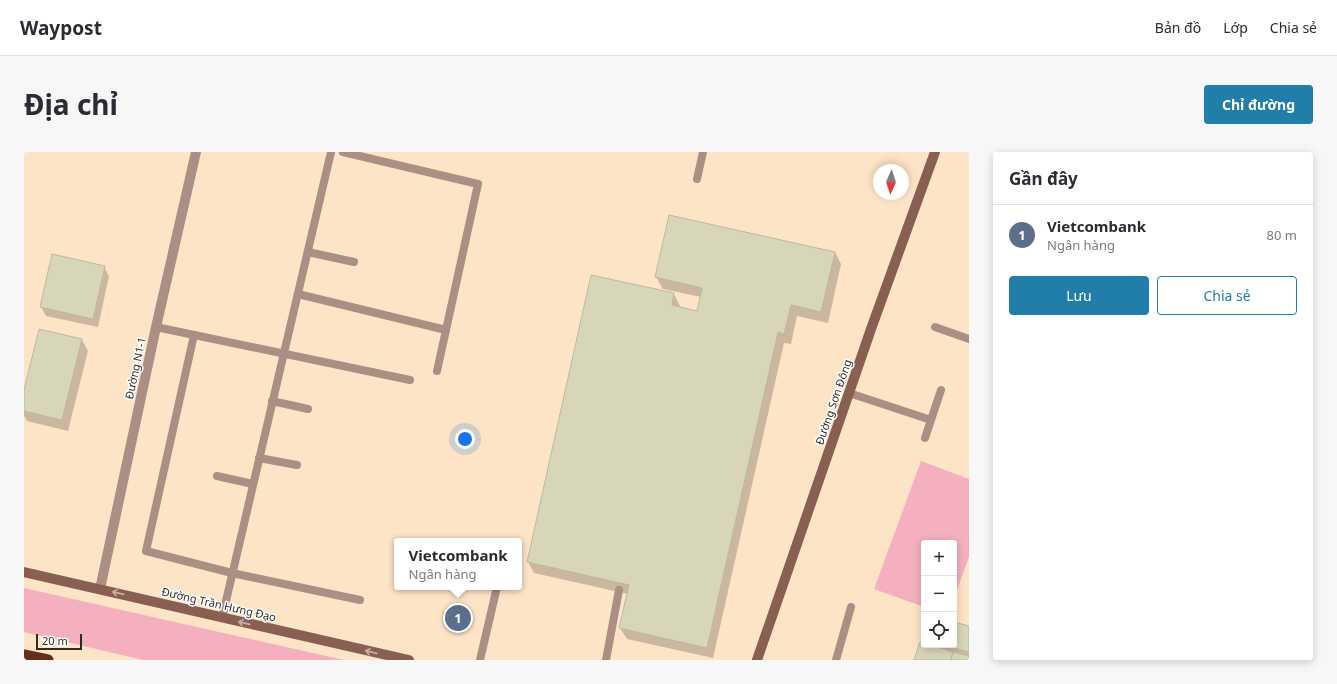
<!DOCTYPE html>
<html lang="vi">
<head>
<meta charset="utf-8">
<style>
	body { margin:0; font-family:"Noto Sans",sans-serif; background:#f7f7f7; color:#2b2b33 }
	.controls { position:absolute; right:12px; bottom:12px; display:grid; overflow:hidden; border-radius:4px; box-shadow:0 2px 10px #0003 }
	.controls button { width:36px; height:36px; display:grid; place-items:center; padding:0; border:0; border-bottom:1px solid #e1e1e2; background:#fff; color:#2b2b33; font:20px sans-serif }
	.compass { position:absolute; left:849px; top:12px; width:36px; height:36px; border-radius:50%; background:#fff; box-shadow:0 2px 10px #0003; rotate:183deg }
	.scale { position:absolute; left:12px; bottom:10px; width:46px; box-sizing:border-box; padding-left:4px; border:2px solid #322b22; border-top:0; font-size:11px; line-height:14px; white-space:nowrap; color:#322b22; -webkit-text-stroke:3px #fff; paint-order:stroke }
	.you { position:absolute; left:441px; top:287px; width:14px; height:14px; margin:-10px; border:3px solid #fff; border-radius:50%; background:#1a73e8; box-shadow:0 0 0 6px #1a73e833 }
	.badge { display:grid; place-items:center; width:26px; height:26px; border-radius:50%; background:#217eab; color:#fff; font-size:13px; font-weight:700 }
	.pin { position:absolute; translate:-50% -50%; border:2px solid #fff; box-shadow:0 1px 4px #0006 }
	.popup { position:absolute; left:370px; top:386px; width:128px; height:52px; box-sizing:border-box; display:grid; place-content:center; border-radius:4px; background:#fff; filter:drop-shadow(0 1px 3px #0005); font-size:13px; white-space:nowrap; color:#7c7c81 }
	.popup b { font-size:15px; color:#2b2b33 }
	.popup::after { content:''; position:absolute; left:50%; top:100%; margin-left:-8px; border:8px solid transparent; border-top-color:#fff }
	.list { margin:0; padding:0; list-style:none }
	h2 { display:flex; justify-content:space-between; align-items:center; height:52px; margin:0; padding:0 16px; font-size:17px }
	h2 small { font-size:13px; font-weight:400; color:#7c7c81 }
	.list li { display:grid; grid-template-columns:26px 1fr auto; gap:12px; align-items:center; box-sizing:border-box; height:60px; padding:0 16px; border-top:1px solid #e1e1e2 }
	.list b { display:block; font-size:15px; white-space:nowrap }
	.list p { margin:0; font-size:13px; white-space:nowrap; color:#7c7c81 }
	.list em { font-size:13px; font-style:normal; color:#7c7c81 }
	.actions { display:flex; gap:8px; padding:12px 16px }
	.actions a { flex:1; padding:9px 0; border:1px solid #217eab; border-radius:4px; text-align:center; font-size:14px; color:#217eab }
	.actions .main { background:#217eab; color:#fff }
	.icon { flex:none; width:22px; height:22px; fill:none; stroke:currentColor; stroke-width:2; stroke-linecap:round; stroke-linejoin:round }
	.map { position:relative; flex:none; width:945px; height:508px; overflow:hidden; border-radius:4px }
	header { display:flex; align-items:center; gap:24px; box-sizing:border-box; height:56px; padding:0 20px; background:#fff; border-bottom:1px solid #e1e1e2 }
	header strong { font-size:19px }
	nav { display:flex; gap:22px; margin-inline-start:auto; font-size:14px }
	.intro { display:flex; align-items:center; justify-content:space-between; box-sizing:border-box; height:96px; padding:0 24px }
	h1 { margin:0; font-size:28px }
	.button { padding:10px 18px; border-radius:4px; background:#217eab; color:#fff; font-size:14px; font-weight:700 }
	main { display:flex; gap:24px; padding:0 24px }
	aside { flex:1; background:#fff; border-radius:4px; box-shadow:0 2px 10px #0003 }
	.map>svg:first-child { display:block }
</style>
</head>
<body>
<header>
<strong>Waypost</strong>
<nav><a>Bản đồ</a><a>Lớp</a><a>Chia sẻ</a></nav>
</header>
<div class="intro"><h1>Địa chỉ</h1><a class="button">Chỉ đường</a></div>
<main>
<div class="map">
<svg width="945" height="508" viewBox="0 0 945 508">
	<rect width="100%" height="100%" fill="#feedda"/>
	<path fill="#fee4c7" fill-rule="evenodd" d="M0,0H945V508H0ZM855,18H879V42H855ZM373,389H495V435H373ZM900,391H930V493H900Z"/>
	<g fill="#f4b0be">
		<path d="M897,309L945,327V405L930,446V391H900V455L850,437Z"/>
		<path d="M0,436L320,508H119L0,480Z"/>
	</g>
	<g fill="#0003">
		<path d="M811,100L817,112L804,171L773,164L767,192L760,191L689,506L603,487L596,476L604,442L510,421L504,410L568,124L650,142L656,154V156L674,160L677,145L639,137L632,125Z"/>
		<path d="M80,115L85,124L74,175L22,164L17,155Z"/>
		<path d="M58,188L64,199L44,279L3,269L0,264V242Z"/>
		<path d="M930,471L945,475V508H892L900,492L912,496L911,493H930Z"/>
	</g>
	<g fill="#d8d6b9" stroke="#bcba9e">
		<path d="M645,63L811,100L797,160L767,153L760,182L754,180L683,496L595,476L605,433L503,410L567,123L650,141L648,153L673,159L678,136L631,125Z"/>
		<path d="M28,102L81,114L69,167L16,155Z"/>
		<path d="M15,177L58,187L38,268L0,259V238Z"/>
		<path d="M930,470L945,474V500L920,493H930Z"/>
		<path d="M896,490L900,491V493H907L929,500L927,508H890Z"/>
		<path d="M929,500L945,504V508H927Z"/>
	</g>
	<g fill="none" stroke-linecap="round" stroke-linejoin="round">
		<g stroke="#ac8e84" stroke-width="8">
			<path d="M319,0L454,32L413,219"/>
			<path d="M673,27L679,0"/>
			<path d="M284,100L330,110"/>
			<path d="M274,142L422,178"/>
			<path d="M132,175L386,228"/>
			<path d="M911,175L945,187"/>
			<path d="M170,183L122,399L208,421L336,448"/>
			<path d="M825,241L907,268"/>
			<path d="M248,249L284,257"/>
			<path d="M901,286L917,238"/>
			<path d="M235,306L273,313"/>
			<path d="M193,324L229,332"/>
			<path d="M198,466L307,0"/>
			<path d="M456,508L473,435"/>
			<path d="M582,508L595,438"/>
			<path d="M812,508L827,455"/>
		</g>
		<path stroke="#ac8e84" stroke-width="10" d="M76,437L132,175L172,0"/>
		<g stroke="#895f51" stroke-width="10">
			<path d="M0,420L385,508"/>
			<path d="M733,508L847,177L911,0"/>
		</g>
		<path stroke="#642e1d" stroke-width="11" d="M0,503L24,508"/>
	</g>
	<defs><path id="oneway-shaft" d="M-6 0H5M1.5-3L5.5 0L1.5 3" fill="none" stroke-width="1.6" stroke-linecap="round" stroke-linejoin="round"/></defs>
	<g stroke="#c4afa8">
		<use href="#oneway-shaft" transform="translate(94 441) rotate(-167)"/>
		<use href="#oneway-shaft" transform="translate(220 471) rotate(-167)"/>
		<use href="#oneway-shaft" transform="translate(347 500) rotate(-167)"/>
	</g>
	<g text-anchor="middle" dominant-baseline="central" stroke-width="3" stroke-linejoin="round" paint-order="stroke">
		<g font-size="11" fill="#322b22" stroke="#fff">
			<text transform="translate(111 216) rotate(-78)">Đường N1-1</text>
			<text transform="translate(809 250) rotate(-71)">Đường Sơn Đông</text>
			<text transform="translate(195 452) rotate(13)">Đường Trần Hưng Đạo</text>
		</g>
	</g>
</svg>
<div class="controls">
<button>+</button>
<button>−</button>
<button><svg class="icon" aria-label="locate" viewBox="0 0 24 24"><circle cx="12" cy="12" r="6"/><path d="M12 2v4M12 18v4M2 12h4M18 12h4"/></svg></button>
</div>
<svg class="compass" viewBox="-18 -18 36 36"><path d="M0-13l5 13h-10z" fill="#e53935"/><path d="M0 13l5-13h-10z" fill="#7c7c81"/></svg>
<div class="scale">20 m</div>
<div class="you"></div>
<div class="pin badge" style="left:434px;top:466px;background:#5c6f8a">1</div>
<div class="popup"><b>Vietcombank</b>Ngân hàng</div>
</div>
<aside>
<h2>Gần đây<small></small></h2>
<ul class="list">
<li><span class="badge" style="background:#5c6f8a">1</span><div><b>Vietcombank</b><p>Ngân hàng</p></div><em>80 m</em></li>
</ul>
<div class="actions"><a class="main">Lưu</a><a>Chia sẻ</a></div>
</aside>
</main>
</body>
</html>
